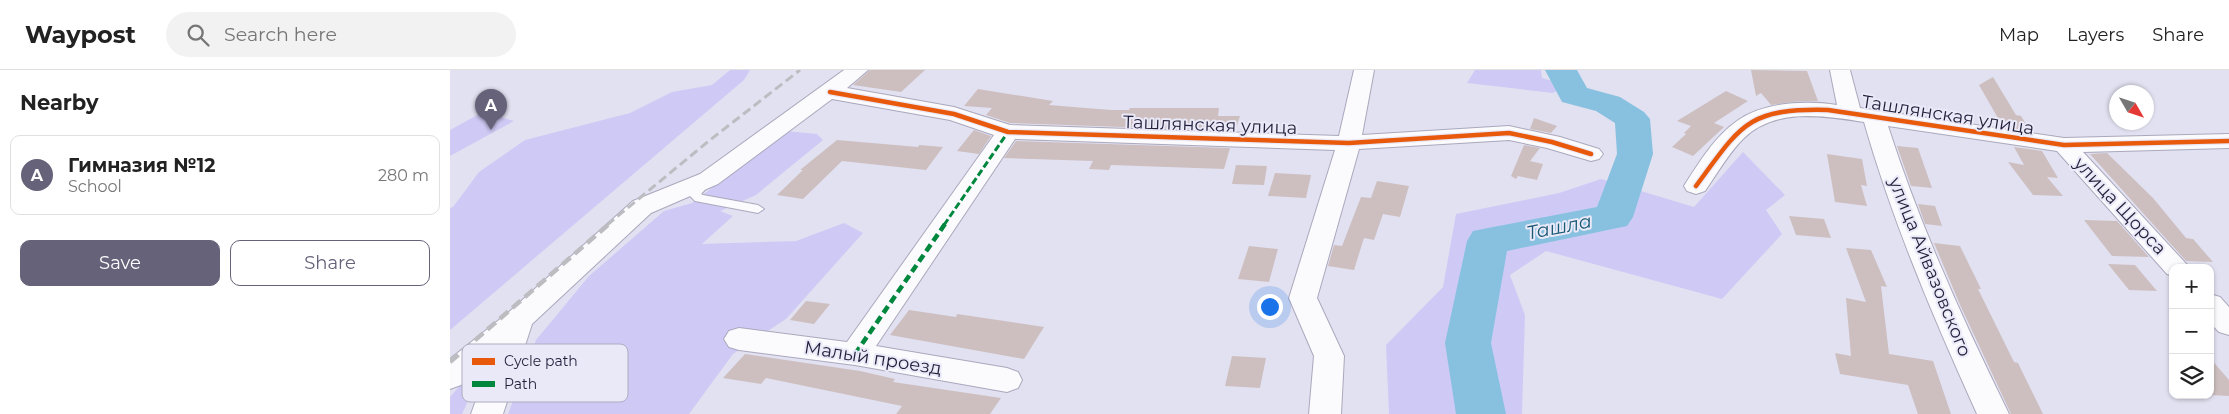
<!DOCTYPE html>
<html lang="en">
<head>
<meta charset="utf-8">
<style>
	body { margin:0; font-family:Montserrat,sans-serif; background:#f2f2f2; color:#222 }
	.controls { position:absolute; right:15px; bottom:15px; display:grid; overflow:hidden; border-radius:10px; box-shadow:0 1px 4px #0004 }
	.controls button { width:45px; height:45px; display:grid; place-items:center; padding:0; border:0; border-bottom:1px solid #e0e0e0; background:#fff; color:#222; font:25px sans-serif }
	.compass { position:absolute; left:1659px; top:15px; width:45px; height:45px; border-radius:50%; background:#fff; box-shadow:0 1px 4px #0004; rotate:129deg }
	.you { position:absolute; left:819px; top:236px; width:18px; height:18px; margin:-12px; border:4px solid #fff; border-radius:50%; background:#1a73e8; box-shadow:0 0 0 8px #1a73e833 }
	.badge { display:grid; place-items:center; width:32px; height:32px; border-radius:50%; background:#656279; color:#fff; font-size:16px; font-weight:700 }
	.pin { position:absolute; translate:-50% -41px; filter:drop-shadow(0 1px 2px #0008) }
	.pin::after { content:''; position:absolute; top:26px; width:18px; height:15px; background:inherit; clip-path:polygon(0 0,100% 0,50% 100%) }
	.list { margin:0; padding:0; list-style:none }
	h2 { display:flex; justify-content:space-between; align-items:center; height:65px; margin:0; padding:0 20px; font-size:21px }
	h2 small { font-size:16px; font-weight:400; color:#767676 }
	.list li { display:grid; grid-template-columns:32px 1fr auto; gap:15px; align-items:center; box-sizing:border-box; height:80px; margin:0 10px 10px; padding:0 10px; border:1px solid #e0e0e0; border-radius:10px }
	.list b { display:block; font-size:19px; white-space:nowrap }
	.list p { margin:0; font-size:16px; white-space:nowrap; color:#767676 }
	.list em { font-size:16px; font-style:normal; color:#767676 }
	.actions { display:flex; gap:10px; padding:15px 20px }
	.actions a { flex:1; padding:11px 0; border:1px solid #656279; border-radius:10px; text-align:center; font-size:18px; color:#656279 }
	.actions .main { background:#656279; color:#fff }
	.icon { flex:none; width:28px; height:28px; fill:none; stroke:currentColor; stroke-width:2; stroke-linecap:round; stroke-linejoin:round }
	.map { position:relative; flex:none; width:1779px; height:344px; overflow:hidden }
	header { display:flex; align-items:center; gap:30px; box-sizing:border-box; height:70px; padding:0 25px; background:#fff; border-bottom:1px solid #e0e0e0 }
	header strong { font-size:24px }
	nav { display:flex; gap:28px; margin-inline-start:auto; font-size:18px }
	.search { width:350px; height:45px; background:#f2f2f2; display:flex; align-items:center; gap:12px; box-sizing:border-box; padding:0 18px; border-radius:28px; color:#767676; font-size:19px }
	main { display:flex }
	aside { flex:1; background:#fff }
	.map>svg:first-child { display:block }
</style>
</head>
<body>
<header>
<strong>Waypost</strong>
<div class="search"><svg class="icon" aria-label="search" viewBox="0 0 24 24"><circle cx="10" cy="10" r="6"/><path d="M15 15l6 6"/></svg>Search here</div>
<nav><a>Map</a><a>Layers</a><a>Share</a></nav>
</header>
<main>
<aside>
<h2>Nearby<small></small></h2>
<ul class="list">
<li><span class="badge">A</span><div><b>Гимназия №12</b><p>School</p></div><em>280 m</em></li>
</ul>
<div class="actions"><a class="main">Save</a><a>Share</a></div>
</aside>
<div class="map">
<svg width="1779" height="344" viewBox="0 0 1779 344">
	<rect width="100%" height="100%" fill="#e2e1f1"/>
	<g fill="#cecaf5">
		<path d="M280,0H300L294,10L0,260V138L3,137L29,102L75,70L180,43L222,22L262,15Z"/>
		<path d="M1025,0H1091L1092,8L1117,15L1103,23L1017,13Z"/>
		<path d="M33,42L64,51L0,86V60Z"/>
		<path d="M336,61L367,64L373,70L306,125L270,141L283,146L252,174L346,171L394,153L413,163L336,249L283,284L239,344H58L86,270L139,206L214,141L242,133Z"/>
		<path d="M1293,82L1335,125L1316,140L1332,164L1272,229L1096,181L1060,205L1075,245L1072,344H939L936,275L993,217L1006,144L1109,123L1151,109L1244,137Z"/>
		<path d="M28,310L12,344H0V327L13,312Z"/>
	</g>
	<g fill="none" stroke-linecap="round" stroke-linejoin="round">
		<path fill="#88c1e0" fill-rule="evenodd" d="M1095,0H1127L1137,18L1170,27L1194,42L1200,49L1203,84L1183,147L1177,156L1057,181L1041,273L1056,344H1006L995,273L1017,171L1023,161L1038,158L1147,137L1167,84L1165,53L1146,41L1112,32Z"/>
	</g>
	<g fill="#cdbfc0">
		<path d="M420,0H475L451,22L403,15Z"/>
		<path d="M1301,0L1357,1L1368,31H1349L1321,35L1311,23L1306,26Z"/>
		<path d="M1543,7L1566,45L1571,46L1580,61L1553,57L1529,15Z"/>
		<path d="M528,19L603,31L599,35L661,40H679L680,38H769L768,46H790L785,61L560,53L536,45L542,38L514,36Z"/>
		<path d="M1276,21L1298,31L1264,53L1274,57L1243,86L1222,77L1236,64L1234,63L1241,56L1227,51Z"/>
		<path d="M1084,48L1107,56L1101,63L1080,59Z"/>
		<path d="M524,60L541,66L529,84L507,81Z"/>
		<path d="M387,70L468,77L469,75L493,77L476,100L392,91L353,129L327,125L353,100H350Z"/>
		<path d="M566,71L780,78L774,99L661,95L659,100L639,99L643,91L554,88Z"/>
		<path d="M1074,75L1090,78L1080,91L1093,94L1087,110L1068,106L1066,109L1061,106Z"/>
		<path d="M1447,76L1468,78L1482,118L1461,116Z"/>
		<path d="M1564,77L1592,81L1608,108L1597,107L1613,126L1583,125L1558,92L1574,95Z"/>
		<path d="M1657,83L1703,128L1736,168L1743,169L1763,192L1736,191L1640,84Z"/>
		<path d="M1377,84L1412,89L1417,116L1411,115L1417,136L1385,132Z"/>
		<path d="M786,95L817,96L814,115L782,114Z"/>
		<path d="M825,103L861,105L856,128L818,126Z"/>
		<path d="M927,111L959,116L950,147L933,144L924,170L914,168L904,200L878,196L884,175L892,176L911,127L921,128Z"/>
		<path d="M1468,134L1485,136L1492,156L1475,154Z"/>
		<path d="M1339,146L1374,149L1381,168L1346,165Z"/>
		<path d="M1634,150L1667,151L1699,187L1662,186Z"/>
		<path d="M1484,173L1510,176L1531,219H1528L1564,292L1568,293L1593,344H1561L1511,237Z"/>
		<path d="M799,176L828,179L819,212L788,209Z"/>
		<path d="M1396,178L1421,180L1437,217L1431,216L1439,284L1483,291L1501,344H1468L1458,315L1390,304L1385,283L1401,286L1396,228L1416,232Z"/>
		<path d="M1658,194L1685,195L1707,221L1679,220Z"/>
		<path d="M356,231L380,234L364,254L340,250Z"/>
		<path d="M459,240L506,247L507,244L594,257L574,289L440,265Z"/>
		<path d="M295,284L410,301L445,309L443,312L551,328L540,344H446L452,336L316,308L311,314L273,308Z"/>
		<path d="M782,286L816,288L810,318L775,316Z"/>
		<path d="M1760,288L1779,310V326L1760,325Z"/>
	</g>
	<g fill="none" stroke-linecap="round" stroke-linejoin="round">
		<g stroke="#aaa8bc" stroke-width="2">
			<path id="service" d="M256,108L262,112L251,124L253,125L308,135L314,139L308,143L245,131L238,124L252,109Z"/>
		</g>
		<g stroke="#aaa8bc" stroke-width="2">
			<g id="minor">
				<path d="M394,0H418L397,18L504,37L560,55L889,66L904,0H924L912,65L1059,56L1110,67L1149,79L1153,84L1149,89L1141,91L1097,78L1059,70L909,79L867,228L894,286L891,344H859L864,286L839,228L885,80L565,69L426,276L557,298L568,302L572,310L568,318L557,322L405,295L289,280L279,277L274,269L279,261L289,258L397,272L544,65L500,50L382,29L268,114L201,143L82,254L53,344H21L42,286L11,315L0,319V289L59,242L183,131L250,104Z"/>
				<path d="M1380,0H1400L1410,38L1614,68L1779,64V78L1633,82L1740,198H1723V206L1717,204L1607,81L1438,56C1470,156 1513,250 1559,344H1527C1484,249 1443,153 1414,52C1375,46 1325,37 1293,69C1278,84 1267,104 1255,121L1246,124L1237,121L1234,116C1248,94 1265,66 1287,51C1313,32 1356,30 1387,35Z"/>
				<path d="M1760,224L1770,227L1779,237V265L1769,262L1760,253Z"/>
			</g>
		</g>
		<use href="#service" fill="#fbfafd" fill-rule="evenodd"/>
		<use href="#minor" fill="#fbfafd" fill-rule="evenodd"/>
		<path stroke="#bcbcc1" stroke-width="3" stroke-dasharray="9 4.5" stroke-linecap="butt" d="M157,155L260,70L350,0"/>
		<path stroke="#bcbcc1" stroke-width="4.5" stroke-dasharray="11 5.5" stroke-linecap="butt" d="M0,292L159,154"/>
		<path stroke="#00873e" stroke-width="3" stroke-dasharray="7 3" stroke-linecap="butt" d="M494,155L558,62"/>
		<path stroke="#00873e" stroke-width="4.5" stroke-dasharray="8 4.5" stroke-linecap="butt" d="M405,284L495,154"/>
		<g stroke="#eae9f8" stroke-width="7">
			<g id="cycleway">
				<path d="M380,22L504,44L558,62L899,73L1059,63L1102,72L1141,84"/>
				<path d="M1246,116C1291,55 1297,38 1378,40L1614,75L1779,71"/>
			</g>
		</g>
		<use href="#cycleway" stroke="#e8590c" stroke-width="4.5"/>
	</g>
	<g text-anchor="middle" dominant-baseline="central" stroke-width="4" stroke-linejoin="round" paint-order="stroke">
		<g font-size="18" fill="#221e39" stroke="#eae9f8">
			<text transform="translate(1498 45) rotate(9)">Ташлянская улица</text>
			<text transform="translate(760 55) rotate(2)">Ташлянская улица</text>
			<text transform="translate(1670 136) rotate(47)">улица Щорса</text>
			<text transform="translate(1480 197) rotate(68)">улица Айвазовского</text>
			<text transform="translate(423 288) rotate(9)">Малый проезд</text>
		</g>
		<g font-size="19" font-style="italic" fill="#1a5a74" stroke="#eae9f8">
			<text transform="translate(1109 157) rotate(-11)">Ташла</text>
		</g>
	</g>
	<rect x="12" y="274" width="166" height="58" rx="8" fill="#eae9f8" stroke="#aeacbf" stroke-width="1"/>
	<rect x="22" y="288" width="23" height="7" fill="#e8590c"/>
	<rect x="22" y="311" width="23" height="6" fill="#00873e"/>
	<g font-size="14" fill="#221e39">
		<text x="54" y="296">Cycle path</text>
		<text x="54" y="319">Path</text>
	</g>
</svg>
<div class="controls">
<button>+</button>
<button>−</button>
<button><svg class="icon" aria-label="layers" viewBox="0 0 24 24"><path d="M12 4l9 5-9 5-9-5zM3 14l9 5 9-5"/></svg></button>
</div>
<svg class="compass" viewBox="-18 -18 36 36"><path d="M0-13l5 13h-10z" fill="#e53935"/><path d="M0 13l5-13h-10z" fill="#767676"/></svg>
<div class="you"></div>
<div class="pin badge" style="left:41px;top:60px">A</div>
</div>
</main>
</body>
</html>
